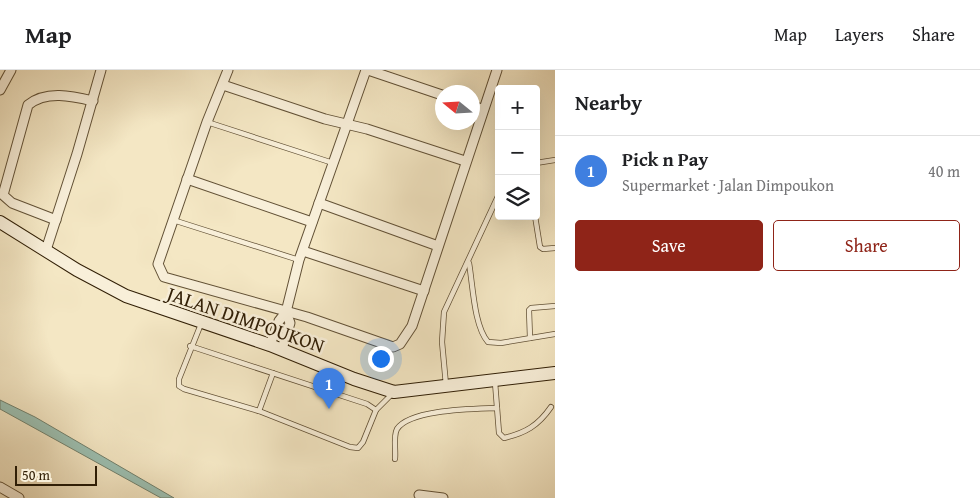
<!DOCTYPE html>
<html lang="en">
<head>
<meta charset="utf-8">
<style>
	body { margin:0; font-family:"Gentium Book Plus",serif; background:#f6f6f6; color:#202124 }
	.controls { position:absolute; right:15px; top:15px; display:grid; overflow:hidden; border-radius:5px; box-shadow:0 5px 20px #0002 }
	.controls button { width:45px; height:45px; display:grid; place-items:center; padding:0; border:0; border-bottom:1px solid #e0e0e0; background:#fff; color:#202124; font:25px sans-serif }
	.compass { position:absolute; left:435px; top:15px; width:45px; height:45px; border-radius:50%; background:#fff; box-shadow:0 5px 20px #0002; rotate:288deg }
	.scale { position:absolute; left:15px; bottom:12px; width:82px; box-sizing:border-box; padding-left:5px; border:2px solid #311f06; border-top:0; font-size:14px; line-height:18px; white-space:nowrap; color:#311f06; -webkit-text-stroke:4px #f8efd9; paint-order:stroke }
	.you { position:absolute; left:380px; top:288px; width:18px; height:18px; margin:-12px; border:4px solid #fff; border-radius:50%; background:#1a73e8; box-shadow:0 0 0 8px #1a73e833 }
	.badge { display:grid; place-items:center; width:32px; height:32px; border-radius:50%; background:#8f2418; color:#fff; font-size:16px; font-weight:700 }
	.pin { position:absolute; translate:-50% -41px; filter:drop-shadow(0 1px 2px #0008) }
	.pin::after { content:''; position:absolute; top:26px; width:18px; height:15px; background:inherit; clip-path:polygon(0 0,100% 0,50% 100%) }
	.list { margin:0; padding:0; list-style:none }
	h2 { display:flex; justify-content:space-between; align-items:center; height:65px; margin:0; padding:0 20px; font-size:21px }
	h2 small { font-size:16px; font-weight:400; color:#757577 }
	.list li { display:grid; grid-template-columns:32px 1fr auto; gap:15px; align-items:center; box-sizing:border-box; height:70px; padding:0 20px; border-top:1px solid #e0e0e0 }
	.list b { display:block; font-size:19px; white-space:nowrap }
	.list p { margin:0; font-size:16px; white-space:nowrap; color:#757577 }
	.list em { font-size:16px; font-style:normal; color:#757577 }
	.actions { display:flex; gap:10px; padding:15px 20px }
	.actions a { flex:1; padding:11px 0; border:1px solid #8f2418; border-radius:5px; text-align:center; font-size:18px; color:#8f2418 }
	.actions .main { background:#8f2418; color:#fff }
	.icon { flex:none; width:28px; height:28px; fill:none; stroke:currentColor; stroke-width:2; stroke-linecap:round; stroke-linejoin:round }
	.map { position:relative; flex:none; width:555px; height:428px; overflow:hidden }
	header { display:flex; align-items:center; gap:30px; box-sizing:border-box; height:70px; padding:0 25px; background:#fff; border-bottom:1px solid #e0e0e0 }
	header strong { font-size:24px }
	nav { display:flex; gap:28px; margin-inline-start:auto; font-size:18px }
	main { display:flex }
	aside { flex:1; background:#fff }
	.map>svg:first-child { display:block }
</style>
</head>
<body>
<header>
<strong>Map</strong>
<nav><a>Map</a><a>Layers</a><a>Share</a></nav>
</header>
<main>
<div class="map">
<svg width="555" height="428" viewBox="0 0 555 428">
	<rect width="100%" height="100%" fill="#f4e7c4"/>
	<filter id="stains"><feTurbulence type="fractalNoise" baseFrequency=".004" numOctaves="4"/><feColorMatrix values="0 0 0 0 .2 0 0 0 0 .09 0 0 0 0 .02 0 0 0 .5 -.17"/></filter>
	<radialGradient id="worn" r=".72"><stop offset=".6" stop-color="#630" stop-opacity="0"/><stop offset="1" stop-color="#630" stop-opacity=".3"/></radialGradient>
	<path fill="#9cc0b2" stroke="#71806d" d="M0,330L35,347L174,428H161L0,339Z"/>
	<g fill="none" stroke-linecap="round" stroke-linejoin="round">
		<g stroke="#625136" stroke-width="6">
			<g id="lane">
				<path d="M207,52L333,93"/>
				<path d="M536,93L555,90"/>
				<path d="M535,146L540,177L543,179L555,178"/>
				<path d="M173,150L299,190"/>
				<path d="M469,193C473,216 474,256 488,272L501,273L555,264"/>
				<path d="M201,254L179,309V316L184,319L259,341L350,377L358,378L363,372L376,340L393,323"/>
				<path d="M530,268L529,240L531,238L555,236"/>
				<path d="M190,276L367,334L376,340"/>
				<path d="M495,312L499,363L504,368C525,363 538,356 551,337"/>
				<path d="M446,315L442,272L444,242L499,124"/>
				<path d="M259,341L273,303"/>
				<path d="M395,389C396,381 393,366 397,359C410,339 475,339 497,338"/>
			</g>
		</g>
		<g stroke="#625136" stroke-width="11">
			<g id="street">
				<path d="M228,0L207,52L158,194L164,207L307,247L393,277L400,274L412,256L497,0"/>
				<path d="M368,0L442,25"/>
				<path d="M223,15L325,49L367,59L465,91"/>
				<path d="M0,20L11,0"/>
				<path d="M472,36L482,39"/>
				<path d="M187,109L312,152"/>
				<path d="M319,133L438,176"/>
				<path d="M56,150L12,133L3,125L28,35C46,20 72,26 93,31"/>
				<path d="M46,180L77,84L101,0"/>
				<path d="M303,181L424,221"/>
				<path d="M270,275L279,251L286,242L299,190L366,0"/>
				<path d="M282,279L290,253L286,242"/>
				<path d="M0,417L19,428"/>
				<path d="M419,425L443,428"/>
			</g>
		</g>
		<g stroke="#311f06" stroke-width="14">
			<path id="secondary" d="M0,152L77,200L126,226L270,275L354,309L394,322L555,303"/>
		</g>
		<use href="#lane" stroke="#f8efd9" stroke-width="4.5"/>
		<use href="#street" stroke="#f8efd9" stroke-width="9"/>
		<use href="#secondary" stroke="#f8efd9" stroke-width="12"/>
	</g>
	<g text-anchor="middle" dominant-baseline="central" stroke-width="5" stroke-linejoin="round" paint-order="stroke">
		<g font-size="20" fill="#311f06" stroke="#f8efd9">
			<text transform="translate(246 249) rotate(19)">JALAN DIMPOUKON</text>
		</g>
	</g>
	<rect width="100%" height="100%" filter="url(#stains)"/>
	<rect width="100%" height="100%" fill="url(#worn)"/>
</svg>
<div class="controls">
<button>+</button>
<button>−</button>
<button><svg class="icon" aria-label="layers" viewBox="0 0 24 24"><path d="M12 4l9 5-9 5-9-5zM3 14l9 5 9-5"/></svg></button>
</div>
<svg class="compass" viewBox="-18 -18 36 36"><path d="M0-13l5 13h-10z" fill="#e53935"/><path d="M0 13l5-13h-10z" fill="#757577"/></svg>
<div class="scale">50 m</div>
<div class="you"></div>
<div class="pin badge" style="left:329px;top:339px;background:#3f7fe0">1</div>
</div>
<aside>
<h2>Nearby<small></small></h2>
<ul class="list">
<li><span class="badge" style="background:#3f7fe0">1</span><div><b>Pick n Pay</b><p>Supermarket · Jalan Dimpoukon</p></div><em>40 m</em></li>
</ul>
<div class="actions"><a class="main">Save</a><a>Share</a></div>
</aside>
</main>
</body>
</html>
